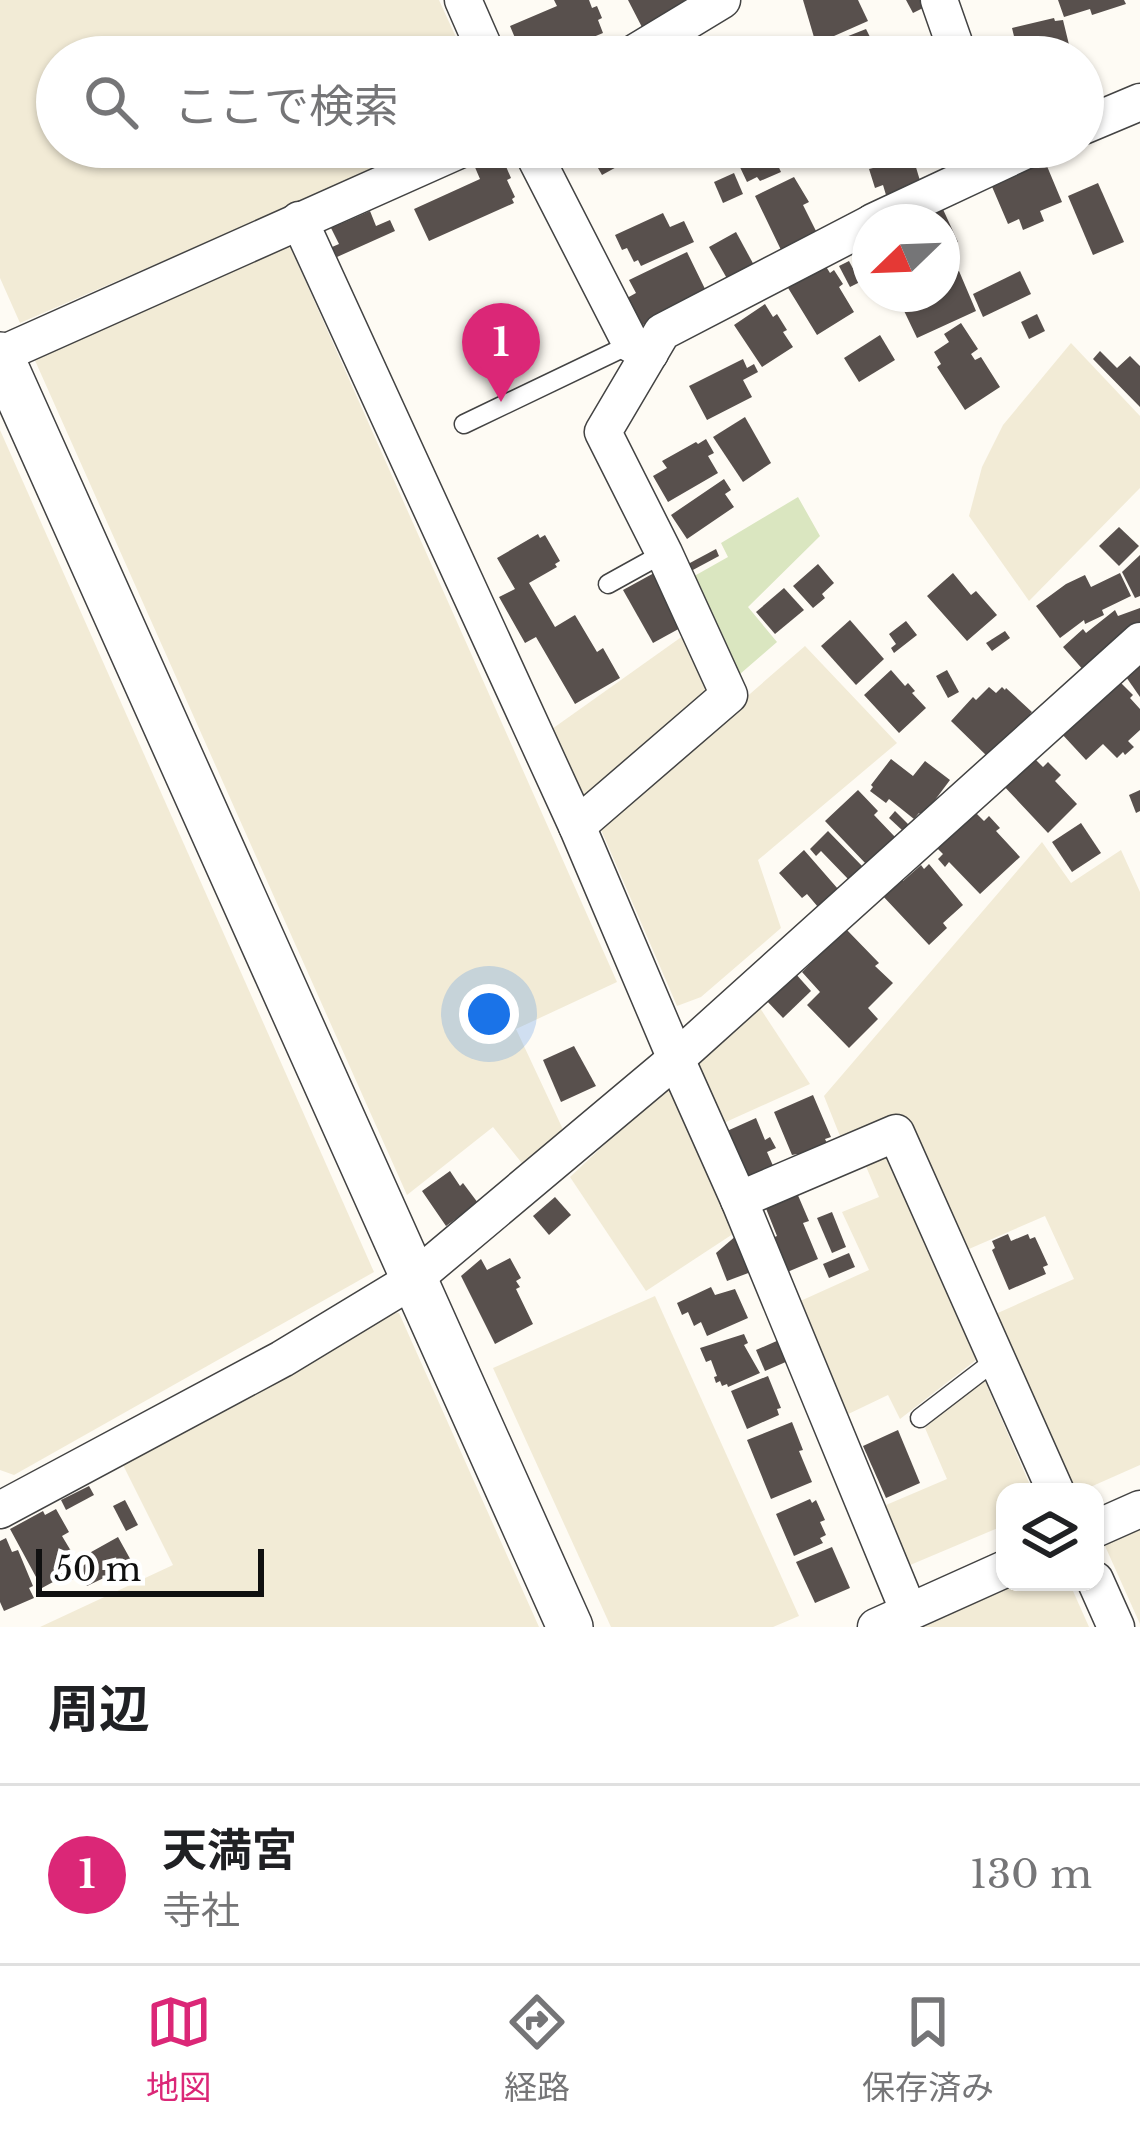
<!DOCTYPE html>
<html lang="ja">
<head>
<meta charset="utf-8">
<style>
	body { margin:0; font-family:"Libre Baskerville","Noto Sans JP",serif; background:#f6f6f6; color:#202124 }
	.controls { position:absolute; right:36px; bottom:36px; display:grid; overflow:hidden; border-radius:24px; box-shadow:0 3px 9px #0004 }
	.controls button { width:108px; height:108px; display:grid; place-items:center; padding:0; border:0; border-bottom:3px solid #e0e0e0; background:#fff; color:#202124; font:60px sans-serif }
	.compass { position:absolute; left:852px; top:204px; width:108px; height:108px; border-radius:50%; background:#fff; box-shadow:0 3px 9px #0004; rotate:247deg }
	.scale { position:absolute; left:36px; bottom:30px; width:228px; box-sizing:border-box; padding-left:12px; border:6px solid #101010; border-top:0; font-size:33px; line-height:42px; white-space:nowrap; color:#101010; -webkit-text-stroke:9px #fff; paint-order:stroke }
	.you { position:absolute; left:489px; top:1014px; width:42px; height:42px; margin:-30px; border:9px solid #fff; border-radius:50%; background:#1a73e8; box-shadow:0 0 0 18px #1a73e833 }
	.badge { display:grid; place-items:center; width:78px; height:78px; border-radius:50%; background:#db2777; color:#fff; font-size:39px; font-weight:700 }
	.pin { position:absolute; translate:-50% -99px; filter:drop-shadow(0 3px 6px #0008) }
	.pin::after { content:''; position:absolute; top:63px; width:42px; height:36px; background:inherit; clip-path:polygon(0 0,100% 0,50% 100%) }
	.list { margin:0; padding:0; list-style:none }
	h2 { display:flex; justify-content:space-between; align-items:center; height:156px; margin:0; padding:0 48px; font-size:51px }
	h2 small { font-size:39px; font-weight:400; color:#757577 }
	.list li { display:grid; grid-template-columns:78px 1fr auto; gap:36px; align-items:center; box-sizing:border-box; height:180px; padding:0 48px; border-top:3px solid #e0e0e0 }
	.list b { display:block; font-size:45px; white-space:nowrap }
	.list p { margin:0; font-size:39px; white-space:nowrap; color:#757577 }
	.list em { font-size:39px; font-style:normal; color:#757577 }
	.icon { flex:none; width:66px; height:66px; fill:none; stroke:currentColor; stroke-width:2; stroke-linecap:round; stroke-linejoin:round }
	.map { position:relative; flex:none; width:1140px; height:1627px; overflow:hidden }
	.search { position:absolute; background:#fff; box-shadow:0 3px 9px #0004; left:36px; right:36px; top:36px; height:132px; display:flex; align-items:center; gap:30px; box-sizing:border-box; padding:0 42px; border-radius:66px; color:#757577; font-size:45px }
	.sheet { height:336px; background:#fff }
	nav { display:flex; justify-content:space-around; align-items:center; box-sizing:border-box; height:168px; border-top:3px solid #e0e0e0; background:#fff; font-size:33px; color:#757577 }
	nav a { display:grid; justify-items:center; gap:6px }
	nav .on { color:#db2777 }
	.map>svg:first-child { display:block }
</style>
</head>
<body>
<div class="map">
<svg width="1140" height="1627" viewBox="0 0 1140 1627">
	<rect width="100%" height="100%" fill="#fefbf4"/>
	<g fill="#f2ebd6">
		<path d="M0,0H439L465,57H57V147H426L20,323L0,278Z"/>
		<path d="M289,244L617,982L516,1029L567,1138L529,1172L493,1127L407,1195L33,356Z"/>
		<path d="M1071,343L1140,416V488L1029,601L969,516L982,467L1003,425Z"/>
		<path d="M0,430L374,1272L14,1475L0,1470Z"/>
		<path d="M687,633L714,691L586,801L545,734Z"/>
		<path d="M805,646L897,743L758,860L781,928L701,997L677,1006L599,825Z"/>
		<path d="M1042,842L1071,883L1121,850L1140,892V1465L1079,1492H1071L991,1316L1074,1279L1045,1216L962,1252L904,1120L844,1146L824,1096Z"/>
		<path d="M758,1005L810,1084L717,1126L695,1077L698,1056Z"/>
		<path d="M665,1088L682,1090L742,1228L646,1291L570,1177Z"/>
		<path d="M885,1147L976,1360L900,1419L888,1395L842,1417L796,1303L869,1270L842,1212L879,1197L862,1157Z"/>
		<path d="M655,1296L799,1616L773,1627H611L493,1368Z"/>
		<path d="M393,1312L399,1313L539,1627H40L173,1565L123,1465Z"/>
		<path d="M985,1381L1033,1492H1005V1525L903,1568L879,1508L947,1479L925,1428L968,1388Z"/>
		<path d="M1140,1520V1624L1101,1537Z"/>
		<path d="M1005,1582H1069L1089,1627H906Z"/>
	</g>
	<path fill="#dae6c0" d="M798,497L820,536L748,607L777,642L740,674L728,669L689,579L728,557L721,543Z"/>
	<g fill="#58504d">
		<path d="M554,0H589L592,8L597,6L602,18L598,20L603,33L579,43L584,53L573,57H523L510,26L557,6Z"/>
		<path d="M628,0H684L689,11L645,33Z"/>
		<path d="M803,0H858L868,21L816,44Z"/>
		<path d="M906,0H939L913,13Z"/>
		<path d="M1058,0H1124L1126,4L1092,15L1090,9L1064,17Z"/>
		<path d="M1054,18L1055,21L1063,20L1072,57H1019L1012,28Z"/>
		<path d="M866,29L880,57H821L818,48Z"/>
		<path d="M994,38L998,57H985L981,41Z"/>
		<path d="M871,147H914L919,163L915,164L921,184L886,195L883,185L875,188L869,169L877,167Z"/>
		<path d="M770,148L781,172L760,181L757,177L747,182L738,163Z"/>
		<path d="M627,152L631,159L602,175L598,168Z"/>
		<path d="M496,155L497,158L501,155L511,178L507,180L515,197L512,199L514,203L429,241L414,209L480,179L474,165Z"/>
		<path d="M1044,159L1062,202L1040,211L1044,221L1023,230L1019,219L1008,224L990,182Z"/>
		<path d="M734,173L743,194L723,203L714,182Z"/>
		<path d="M794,177L809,202L803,205L818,235L782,252L755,196Z"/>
		<path d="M1098,183L1124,242L1093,255L1068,196Z"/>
		<path d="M941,205L958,242L942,250V222H904Z"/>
		<path d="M370,211L376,226L390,220L395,231L337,257L332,247L339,244L331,228Z"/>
		<path d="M663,213L670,227L684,221L694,242L641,266L638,260L634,262L627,248L622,250L615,235Z"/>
		<path d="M736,232L755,267L729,282L709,247Z"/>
		<path d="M687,252L707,293L641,326L627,298L636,293L629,280Z"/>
		<path d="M849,261L860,282L850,287L839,266Z"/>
		<path d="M825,265L830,273L834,270L843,284L839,287L854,312L817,335L785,283Z"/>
		<path d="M959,271L976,311L917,338L896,294H942V279Z"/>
		<path d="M1020,271L1031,294L983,317L973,294Z"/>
		<path d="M765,304L773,317L777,314L787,330L783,332L793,347L762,367L734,325Z"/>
		<path d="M1037,314L1045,331L1029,339L1021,322Z"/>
		<path d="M961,323L978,349L971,354L975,360L981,357L1000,387L965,410L937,367L941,364L934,352L949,342L944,334Z"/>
		<path d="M880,335L895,360L859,382L844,358Z"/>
		<path d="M1100,351L1117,368L1130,356L1140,366V407L1093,359Z"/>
		<path d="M743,359L747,368L754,364L758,372L743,380L752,397L707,420L689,386Z"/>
		<path d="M745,417L771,463L743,482L713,437Z"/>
		<path d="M706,439L714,453L708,456L718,473L668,502L653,476L667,468L662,461L696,442L698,444Z"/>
		<path d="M724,479L731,490L725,494L734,507L687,539L671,515Z"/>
		<path d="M1119,527L1139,546L1119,566L1099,546Z"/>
		<path d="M538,534L540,538L545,535L560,561L555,564L557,567L529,583L555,627L575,615L597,652L603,648L620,678L575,704L536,637L525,643L499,597L515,589L497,558Z"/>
		<path d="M716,549L719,556L691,571L688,564Z"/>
		<path d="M1140,555V596L1135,598L1122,572Z"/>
		<path d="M818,564L834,583L822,594L825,598L813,608L793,586Z"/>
		<path d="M654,573L684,626L653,643L623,590Z"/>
		<path d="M953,573L971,595L976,591L997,615L967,641L927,596Z"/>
		<path d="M1120,573L1131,596L1102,610L1104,615L1085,624L1084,620L1060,638L1036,606L1066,584L1085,575L1091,587Z"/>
		<path d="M784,588L804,610L775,634L756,612Z"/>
		<path d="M1140,608V625L1085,672L1063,647L1083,629L1086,633L1115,610L1118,616Z"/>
		<path d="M850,620L884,659L856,685L821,646Z"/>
		<path d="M906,621L917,635L894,653L891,648L896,644L889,634Z"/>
		<path d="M1005,631L1010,638L992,651L986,643Z"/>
		<path d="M1140,662V697L1124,674Z"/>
		<path d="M891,670L905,686L908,683L915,691L912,693L926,708L899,733L864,695Z"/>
		<path d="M947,670L959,692L948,698L936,676Z"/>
		<path d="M1117,679L1133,695L1130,698L1140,709V730L1128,741L1134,747L1125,755L1123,752L1117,758L1103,744L1086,760L1061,733Z"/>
		<path d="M989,687L996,693L1002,687L1005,690L1006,688L1032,712L1030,714L1034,718L989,758L951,721L973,697L976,700Z"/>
		<path d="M1031,755L1043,767L1048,762L1061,775L1055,781L1077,804L1048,833L1001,783Z"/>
		<path d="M891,759L913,776L925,761L950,780L923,816L919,813L914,819L889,799L886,803L870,791L873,787L871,785Z"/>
		<path d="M858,790L878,811L874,815L896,838L867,865L825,821Z"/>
		<path d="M1140,790V811L1136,813L1129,795Z"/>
		<path d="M895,811L909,825L903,831L889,818Z"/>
		<path d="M974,811L984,821L989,816L1000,828L996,831L1020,857L980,894L949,862L945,867L938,859L943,854L936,847Z"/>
		<path d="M1081,823L1101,853L1072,872L1052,842Z"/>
		<path d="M828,831L863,867L849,880L821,851L816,856L810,849Z"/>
		<path d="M804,850L838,889L818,907L807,894L802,898L779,873Z"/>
		<path d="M929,864L963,905L943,923L947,928L929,945L881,894L899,877L903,881L921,865L924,869Z"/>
		<path d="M846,929L879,963L875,966L893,983L868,1008L878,1019L849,1048L807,1005L820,992L802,972Z"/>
		<path d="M795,973L811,991L783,1018L766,1000Z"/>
		<path d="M574,1046L596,1086L561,1102L543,1060Z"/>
		<path d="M813,1095L831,1137L825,1139L828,1145L798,1158L797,1154L792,1155L774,1112Z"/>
		<path d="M756,1118L765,1140L770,1137L776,1148L767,1152L774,1168L748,1179L727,1131Z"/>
		<path d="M450,1171L460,1186L463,1183L478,1203L446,1226L422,1191Z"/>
		<path d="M797,1193L809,1221L803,1223L818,1259L785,1273L770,1239L777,1236L765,1206Z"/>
		<path d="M555,1197L571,1215L549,1235L533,1216Z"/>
		<path d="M832,1212L846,1247L832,1253L817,1218Z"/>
		<path d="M1008,1234L1011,1241L1028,1234L1030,1239L1035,1237L1048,1265L1043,1267L1046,1274L1009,1290L992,1250L995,1248L992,1241Z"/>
		<path d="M737,1235L751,1272L727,1281L716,1253Z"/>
		<path d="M849,1253L855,1267L829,1278L823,1264Z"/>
		<path d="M510,1258L521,1278L516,1281L520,1287L516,1289L533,1324L495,1344L461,1276L481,1259L487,1270Z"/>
		<path d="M711,1287L715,1295L735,1289L748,1318L707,1336L701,1322L694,1326L688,1312L682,1315L677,1303Z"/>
		<path d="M744,1334L748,1343L744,1345L760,1373L728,1387L727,1384L722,1386L720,1381L716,1383L714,1377L717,1376L711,1360L706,1362L700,1348Z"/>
		<path d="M779,1340L788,1361L765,1371L756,1350Z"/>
		<path d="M768,1376L781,1408L777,1409L779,1415L747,1429L731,1391Z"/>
		<path d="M792,1422L803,1450L799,1451L812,1482L771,1499L747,1440Z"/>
		<path d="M898,1430L920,1483L886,1498L863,1446Z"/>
		<path d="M89,1486L94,1495L66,1510L61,1500Z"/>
		<path d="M810,1499L812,1503L816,1500L825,1520L820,1522L826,1535L820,1538L823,1543L794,1556L776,1514Z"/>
		<path d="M125,1500L138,1525L126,1531L113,1506Z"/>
		<path d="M56,1509L69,1532L62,1536L71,1551L66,1553L75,1570L72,1572L75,1578L68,1582L64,1576L42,1588L10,1529L43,1511L45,1515Z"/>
		<path d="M118,1537L133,1564L87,1586L78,1569L87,1563L84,1556Z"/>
		<path d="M6,1538L12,1552L18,1550L33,1586L29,1588L34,1598L4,1611L0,1602V1541Z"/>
		<path d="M832,1547L850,1588L815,1603L796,1562Z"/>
	</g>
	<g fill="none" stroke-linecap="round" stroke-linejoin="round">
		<g stroke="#434343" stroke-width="21">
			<g id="service">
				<path d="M464,424L631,344"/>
				<path d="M608,584L664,553"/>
				<path d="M920,1418L997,1359"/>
			</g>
		</g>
		<g stroke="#434343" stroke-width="39">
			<g id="minor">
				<path d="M463,0L488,57"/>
				<path d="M939,0L959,57"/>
				<path d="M628,57L722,0"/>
				<path d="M1083,126L1140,102"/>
				<path d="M530,147L631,344L650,353"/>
				<path d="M299,220L577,826L676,1059L739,1200L909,1612"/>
				<path d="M873,222L1033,147"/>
				<path d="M0,355L466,147"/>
				<path d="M577,826L729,695L664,553L603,432L662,332L870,224"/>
				<path d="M739,1200L896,1133L1056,1492"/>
				<path d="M0,1510L282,1359L414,1279L676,1059L1140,641"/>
				<path d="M1095,1529L1140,1509"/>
				<path d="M1095,1580L1116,1627"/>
				<path d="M876,1627L1005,1569"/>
			</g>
		</g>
		<g stroke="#434343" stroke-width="48">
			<path id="tertiary" d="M0,355L570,1627"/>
		</g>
		<use href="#service" stroke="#fff" stroke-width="18"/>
		<use href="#minor" stroke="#fff" stroke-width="36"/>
		<use href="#tertiary" stroke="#fff" stroke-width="45"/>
	</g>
</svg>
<div class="controls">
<button><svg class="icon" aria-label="layers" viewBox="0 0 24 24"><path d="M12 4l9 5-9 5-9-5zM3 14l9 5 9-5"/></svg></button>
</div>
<svg class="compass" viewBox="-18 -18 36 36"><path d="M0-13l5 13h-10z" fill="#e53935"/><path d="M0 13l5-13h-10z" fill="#757577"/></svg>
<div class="scale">50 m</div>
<div class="you"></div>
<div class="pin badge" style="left:501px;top:402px">1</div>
<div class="search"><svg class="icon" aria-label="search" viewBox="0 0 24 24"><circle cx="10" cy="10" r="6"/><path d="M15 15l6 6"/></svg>ここで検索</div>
</div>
<section class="sheet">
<h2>周辺<small></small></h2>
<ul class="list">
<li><span class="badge">1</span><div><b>天満宮</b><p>寺社</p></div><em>130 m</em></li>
</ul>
</section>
<nav>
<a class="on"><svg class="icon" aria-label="map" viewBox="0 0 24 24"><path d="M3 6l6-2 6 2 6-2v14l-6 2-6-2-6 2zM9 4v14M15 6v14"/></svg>地図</a>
<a><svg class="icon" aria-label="directions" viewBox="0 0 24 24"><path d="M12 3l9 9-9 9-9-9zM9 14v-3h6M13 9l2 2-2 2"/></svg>経路</a>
<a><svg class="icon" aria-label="saved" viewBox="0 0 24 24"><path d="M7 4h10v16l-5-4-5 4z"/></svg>保存済み</a>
</nav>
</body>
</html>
